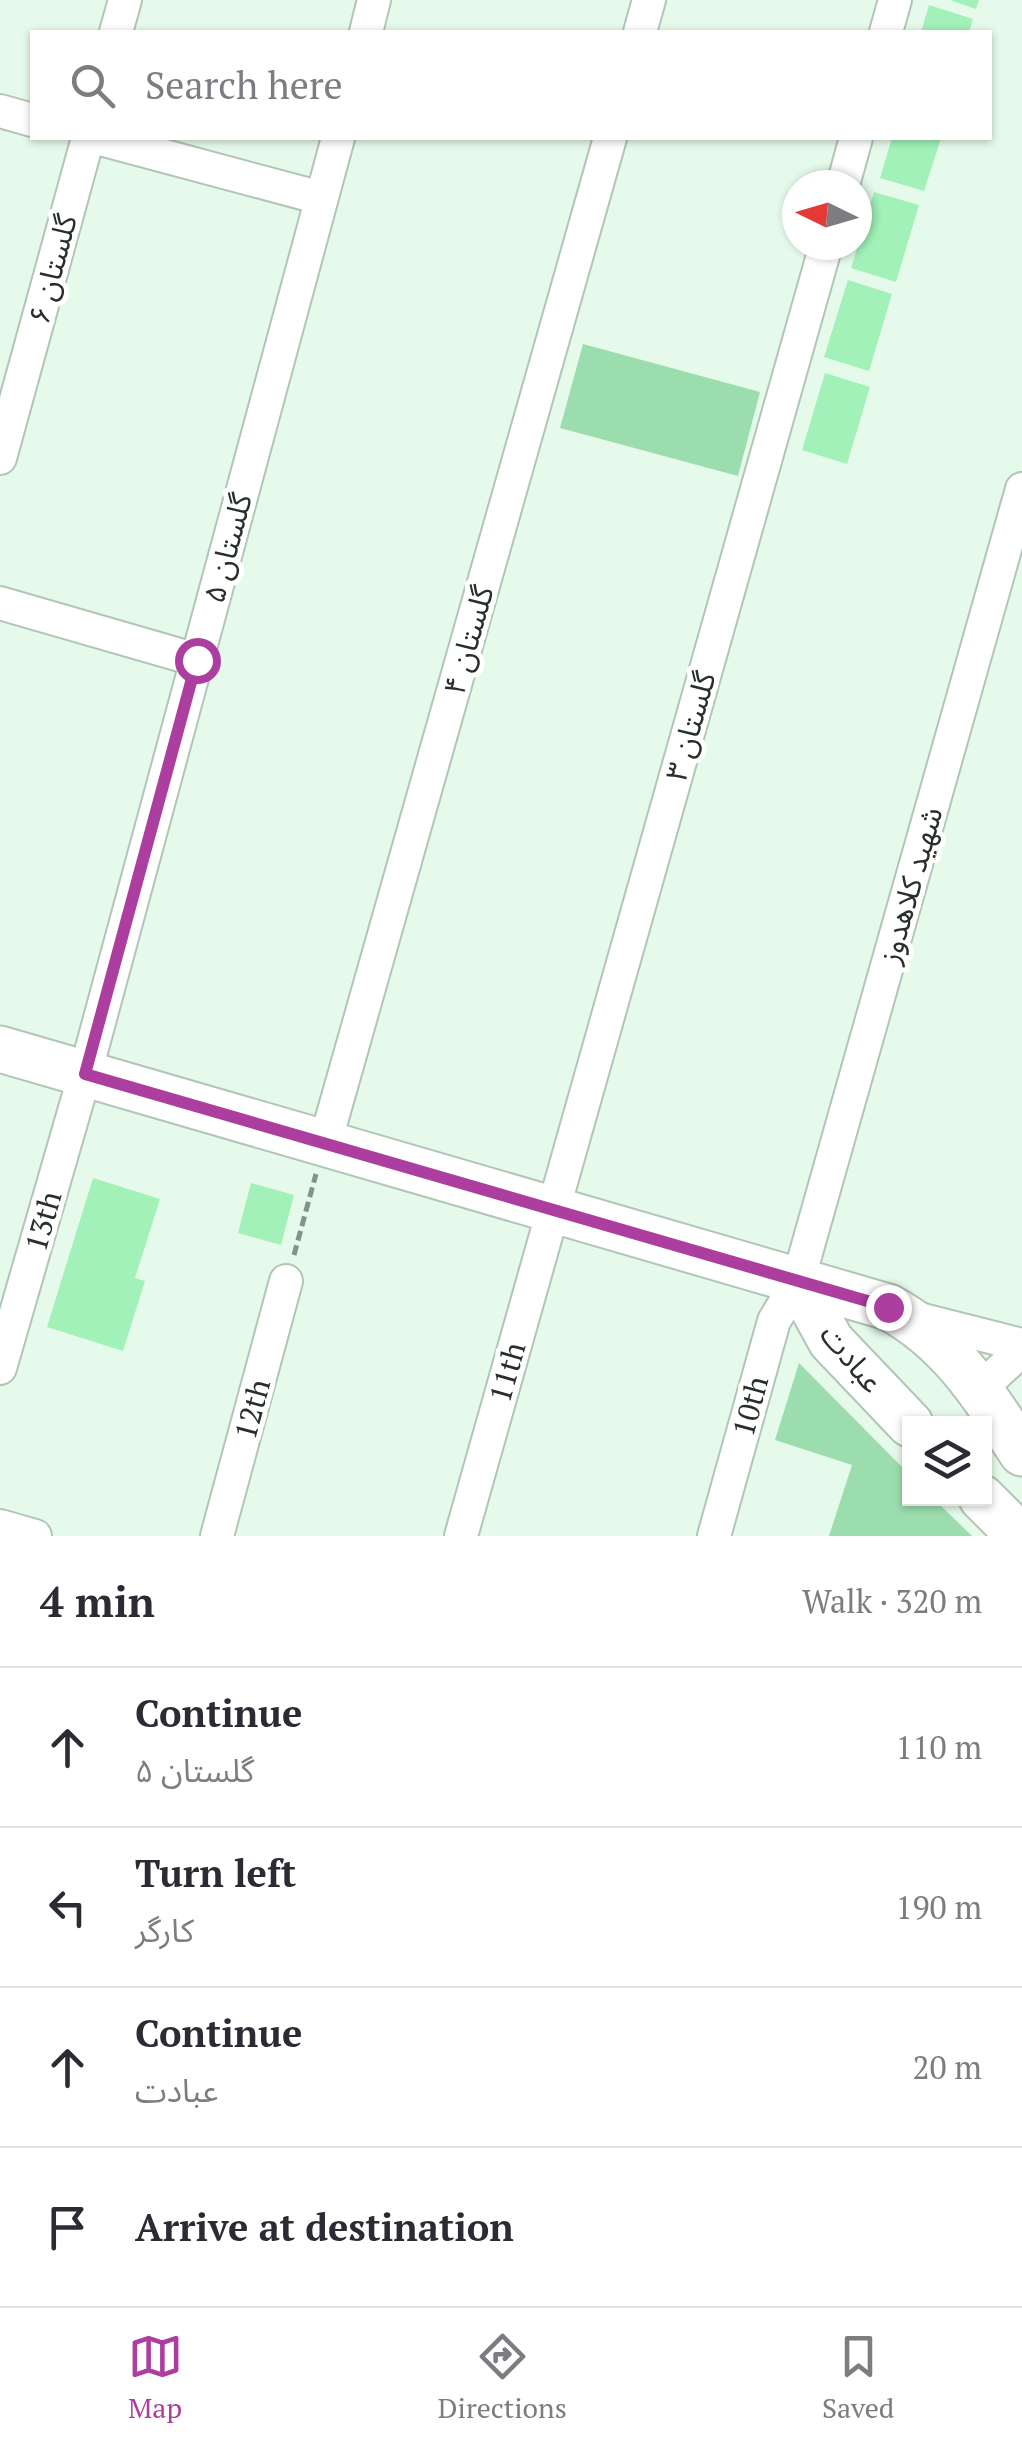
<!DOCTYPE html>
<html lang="en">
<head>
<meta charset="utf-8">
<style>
	body { margin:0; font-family:"PT Serif","Noto Sans Arabic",serif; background:#f2f2f3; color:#2b2b33 }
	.controls { position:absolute; right:30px; bottom:30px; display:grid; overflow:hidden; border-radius:0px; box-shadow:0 2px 8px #0004 }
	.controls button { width:90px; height:90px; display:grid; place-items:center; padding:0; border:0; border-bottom:2px solid #e1e1e2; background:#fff; color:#2b2b33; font:50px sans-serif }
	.compass { position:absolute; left:782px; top:170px; width:90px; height:90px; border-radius:50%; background:#fff; box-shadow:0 2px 8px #0004; rotate:275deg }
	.stop { position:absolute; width:30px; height:30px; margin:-22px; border:8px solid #ab3e9e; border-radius:50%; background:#fff }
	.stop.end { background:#ab3e9e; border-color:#fff; box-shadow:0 2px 10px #0008 }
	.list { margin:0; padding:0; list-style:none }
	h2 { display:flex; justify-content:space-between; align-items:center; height:130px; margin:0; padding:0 40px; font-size:42px }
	h2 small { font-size:32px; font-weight:400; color:#7c7c81 }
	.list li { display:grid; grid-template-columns:65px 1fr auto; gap:30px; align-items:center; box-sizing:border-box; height:160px; padding:0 40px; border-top:2px solid #e1e1e2 }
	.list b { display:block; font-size:38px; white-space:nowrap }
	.list p { margin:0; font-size:32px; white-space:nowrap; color:#7c7c81 }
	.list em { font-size:32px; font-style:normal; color:#7c7c81 }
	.icon { flex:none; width:55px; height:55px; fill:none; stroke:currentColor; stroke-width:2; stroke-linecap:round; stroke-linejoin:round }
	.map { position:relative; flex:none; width:1022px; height:1536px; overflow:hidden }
	.search { position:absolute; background:#fff; box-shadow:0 2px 8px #0004; left:30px; right:30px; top:30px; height:110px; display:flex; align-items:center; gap:25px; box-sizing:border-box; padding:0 35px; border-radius:0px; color:#7c7c81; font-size:38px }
	.sheet { height:770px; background:#fff }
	nav { display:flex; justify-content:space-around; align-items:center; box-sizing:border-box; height:140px; border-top:2px solid #e1e1e2; background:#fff; font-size:28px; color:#7c7c81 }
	nav a { display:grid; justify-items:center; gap:5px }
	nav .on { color:#ab3e9e }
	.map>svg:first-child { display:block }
</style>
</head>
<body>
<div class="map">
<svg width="1022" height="1536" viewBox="0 0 1022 1536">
	<rect width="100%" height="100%" fill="#e6faeb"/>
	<g fill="#9cddae">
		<path d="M583,344L760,392L738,476L560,428Z"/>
		<path d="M799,1363L909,1474L910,1498L934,1499L972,1536H829L852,1465L775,1440Z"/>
	</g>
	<g fill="#a1f1b8">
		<path d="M950,0H979L976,9Z"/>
		<path d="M929,5L973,19L969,32H921Z"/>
		<path d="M892,138H941L924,191L880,178Z"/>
		<path d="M874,192L919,205L896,282L851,268Z"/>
		<path d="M848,280L892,294L869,371L824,357Z"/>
		<path d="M825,373L870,387L847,464L802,450Z"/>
		<path d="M93,1178L160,1199L135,1278L145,1281L123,1351L47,1327Z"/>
		<path d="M251,1183L294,1195L281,1245L238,1233Z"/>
	</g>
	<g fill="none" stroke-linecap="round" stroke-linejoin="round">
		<g stroke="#b2c5b6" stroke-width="36">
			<g id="street">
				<path d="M116,32L125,0"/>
				<path d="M366,32L374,0"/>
				<path d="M640,32L649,0"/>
				<path d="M886,32L895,0"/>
				<path d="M0,111L32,120"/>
				<path d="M97,138L321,198"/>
				<path d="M843,185L856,138"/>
				<path d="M0,458L88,138"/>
				<path d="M0,603L197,660"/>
				<path d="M325,1143L610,138"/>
				<path d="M915,1318L1022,1345"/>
				<path d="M0,1368L85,1074L338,138"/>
				<path d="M980,1389L1022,1350"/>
				<path d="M0,1526L35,1536"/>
				<path d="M217,1536L286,1281"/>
				<path d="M461,1536L826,245"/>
				<path d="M714,1536L774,1321L798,1281L1022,489"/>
			</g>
		</g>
		<g stroke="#b2c5b6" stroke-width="49">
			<g id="secondary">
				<path d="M0,1049L888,1307C949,1339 985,1396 1022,1453"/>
				<path d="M798,1281L831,1341L910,1424"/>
				<path d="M982,1498L1020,1536"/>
			</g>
		</g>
		<path stroke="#859288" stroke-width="5" stroke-dasharray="10 5" stroke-linecap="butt" d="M294,1255L316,1174"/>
		<use href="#street" stroke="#fff" stroke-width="32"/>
		<use href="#secondary" stroke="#fff" stroke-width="45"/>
	</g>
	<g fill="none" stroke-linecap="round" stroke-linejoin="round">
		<path stroke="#ab3e9e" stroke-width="12" d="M197,660L85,1074L888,1307"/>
	</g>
	<g text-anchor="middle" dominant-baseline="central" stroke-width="10" stroke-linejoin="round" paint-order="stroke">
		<g font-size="30" fill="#282f2a" stroke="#fff">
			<text transform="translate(52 269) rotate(-75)">گلستان ۶</text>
			<text transform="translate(227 548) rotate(-75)">گلستان ۵</text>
			<text transform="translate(468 640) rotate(-74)">گلستان ۴</text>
			<text transform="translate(690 726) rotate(-74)">گلستان ۳</text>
			<text transform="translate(910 885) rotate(-74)">شهید کلاهدوز</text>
			<text transform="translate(43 1221) rotate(-74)">13th</text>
			<text transform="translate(852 1358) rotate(50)">عبادت</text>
			<text transform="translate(507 1372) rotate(-74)">11th</text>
			<text transform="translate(750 1406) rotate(-75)">10th</text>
			<text transform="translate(252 1409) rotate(-75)">12th</text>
		</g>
	</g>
</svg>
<div class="controls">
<button><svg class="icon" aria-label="layers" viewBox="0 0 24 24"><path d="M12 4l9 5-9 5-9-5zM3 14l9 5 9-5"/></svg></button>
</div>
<svg class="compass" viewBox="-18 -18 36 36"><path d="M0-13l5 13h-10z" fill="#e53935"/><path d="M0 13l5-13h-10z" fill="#7c7c81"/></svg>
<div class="stop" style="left:197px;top:660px"></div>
<div class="stop end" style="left:888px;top:1307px"></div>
<div class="search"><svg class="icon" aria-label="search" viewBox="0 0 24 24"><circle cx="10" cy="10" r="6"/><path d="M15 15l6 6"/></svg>Search here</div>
</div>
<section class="sheet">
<h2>4 min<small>Walk · 320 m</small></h2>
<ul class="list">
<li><svg class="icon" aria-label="ahead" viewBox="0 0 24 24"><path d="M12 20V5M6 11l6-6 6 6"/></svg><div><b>Continue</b><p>گلستان ۵</p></div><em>110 m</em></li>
<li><svg class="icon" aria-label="left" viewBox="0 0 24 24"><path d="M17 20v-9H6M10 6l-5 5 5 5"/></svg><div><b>Turn left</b><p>کارگر</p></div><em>190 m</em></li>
<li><svg class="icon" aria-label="ahead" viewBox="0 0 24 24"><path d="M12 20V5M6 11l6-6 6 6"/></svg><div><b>Continue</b><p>عبادت</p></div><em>20 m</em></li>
<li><svg class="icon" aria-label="arrive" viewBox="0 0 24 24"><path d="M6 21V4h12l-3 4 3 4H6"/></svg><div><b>Arrive at destination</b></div></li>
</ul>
</section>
<nav>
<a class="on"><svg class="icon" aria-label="map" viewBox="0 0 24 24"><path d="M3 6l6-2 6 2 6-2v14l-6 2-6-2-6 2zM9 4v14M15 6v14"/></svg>Map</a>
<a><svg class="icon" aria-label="directions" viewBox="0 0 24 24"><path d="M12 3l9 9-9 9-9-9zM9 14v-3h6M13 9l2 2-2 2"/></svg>Directions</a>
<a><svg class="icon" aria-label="saved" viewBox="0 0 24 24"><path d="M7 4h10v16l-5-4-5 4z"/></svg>Saved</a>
</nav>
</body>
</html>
